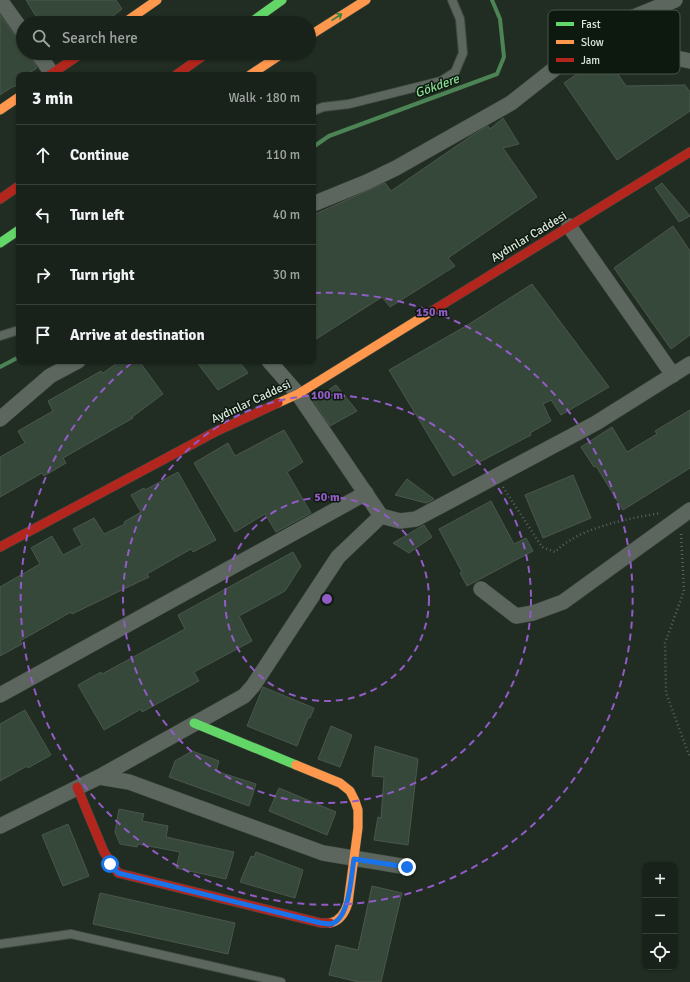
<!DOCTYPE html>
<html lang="en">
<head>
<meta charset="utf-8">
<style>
	body { margin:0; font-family:Signika,sans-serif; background:#262f27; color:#f1f3f6 }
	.controls { position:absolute; right:12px; bottom:12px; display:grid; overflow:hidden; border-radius:8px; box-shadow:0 1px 3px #0004 }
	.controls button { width:36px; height:36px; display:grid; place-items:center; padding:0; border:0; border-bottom:1px solid #373f39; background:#19221a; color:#f1f3f6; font:20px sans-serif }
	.stop { position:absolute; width:12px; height:12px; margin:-9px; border:3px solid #1a73e8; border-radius:50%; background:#fff }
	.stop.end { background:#1a73e8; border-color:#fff; box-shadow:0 1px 4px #0008 }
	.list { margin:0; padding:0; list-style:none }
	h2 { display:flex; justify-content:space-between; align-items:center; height:52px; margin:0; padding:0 16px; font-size:17px }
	h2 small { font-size:13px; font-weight:400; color:#9fa4a2 }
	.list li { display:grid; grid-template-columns:26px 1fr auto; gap:12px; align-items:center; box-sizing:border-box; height:60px; padding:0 16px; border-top:1px solid #373f39 }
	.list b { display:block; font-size:15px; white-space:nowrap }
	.list em { font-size:13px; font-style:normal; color:#9fa4a2 }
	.icon { flex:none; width:22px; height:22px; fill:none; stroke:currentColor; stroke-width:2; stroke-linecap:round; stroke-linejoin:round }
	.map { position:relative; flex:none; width:690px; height:982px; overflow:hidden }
	.search { position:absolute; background:#19221a; box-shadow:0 1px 3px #0004; left:16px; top:16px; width:300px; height:44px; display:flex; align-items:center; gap:10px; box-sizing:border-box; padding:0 14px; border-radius:22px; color:#9fa4a2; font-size:15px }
	.panel { position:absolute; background:#19221a; box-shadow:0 1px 3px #0004; left:16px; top:72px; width:300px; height:292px; border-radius:8px }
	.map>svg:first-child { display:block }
</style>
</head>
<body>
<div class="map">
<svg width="690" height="982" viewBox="0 0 690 982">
	<rect width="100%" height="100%" fill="#212d22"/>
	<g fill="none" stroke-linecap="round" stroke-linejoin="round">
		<g stroke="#4d8455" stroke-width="4">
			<path d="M313,147L329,136L497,74L504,57L500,19L492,0"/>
			<path d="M0,367L19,357"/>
		</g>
	</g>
	<g fill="#36483a" stroke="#4b574c">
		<path d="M26,0H116L122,9L104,23H40Z"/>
		<path d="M0,15L16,37L23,44V53H29L37,68L26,75H19V85L12,87L0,95Z"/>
		<path d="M605,55L626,86L685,85L690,92V111L617,160L564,83Z"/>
		<path d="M503,118L519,144L503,148L537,197L448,258L455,266L390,307L382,297L313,341V215L385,183L391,191L471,136L488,126L490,129Z"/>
		<path d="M662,183L690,216L679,222L655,188Z"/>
		<path d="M673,226L690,251V335L671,349L614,268Z"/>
		<path d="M532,284L609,387L561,415L551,400L543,404L551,421L530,433L531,435L453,476L389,370L466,326Z"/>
		<path d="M120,361H139L163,394L132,417L133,418L63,458L66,463L44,476L42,473L0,497V457L25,443L18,431L53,411L48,401L101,371L103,373Z"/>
		<path d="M196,361H239L248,373L218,390Z"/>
		<path d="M336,385L357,411L330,426L313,400Z"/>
		<path d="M690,410V468L623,510L596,466L594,467L581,447L612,427L627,452L657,434L655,431Z"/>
		<path d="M284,430L303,462L287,472L311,513L276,532L265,514L235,532L194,463L228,443L235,456Z"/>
		<path d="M178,472L216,540L193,552L191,549L147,574L149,577L72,614L71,612L20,641L22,644L0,656V587L40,564L31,548L52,536L63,555L82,545L73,529L94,518L104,534L125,524L124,522L141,512L131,495L144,488L145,490Z"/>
		<path d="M573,475L591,518L543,538L525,495Z"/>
		<path d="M407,479L434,499L426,503L395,495Z"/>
		<path d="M491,501L514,544L526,538L533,551L467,586L460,573L462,572L439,529Z"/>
		<path d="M424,525L432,537L409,553L393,543Z"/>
		<path d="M293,552L301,566L285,591L239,616L252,641L194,672L199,681L142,712L141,709L104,730L78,685L101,672L102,674L185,629L178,615Z"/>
		<path d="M263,687L314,708L310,718H308L297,746L247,726Z"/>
		<path d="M25,710L51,755L28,768L27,766L0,781V724Z"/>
		<path d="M331,726L352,735L340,767L318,759Z"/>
		<path d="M375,746L418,759L408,845L374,840L378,817L381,818L384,777L372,776Z"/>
		<path d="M192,751L219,761L216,771L256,784L249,806L169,777L175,761Z"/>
		<path d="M279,788L336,812L327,835L269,811Z"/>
		<path d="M119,809L144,814L142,821L168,826L166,837L234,852L226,879L176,868L180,852L138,844L137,847L120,844L115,832Z"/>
		<path d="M68,824L89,876L63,886L42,835Z"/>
		<path d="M256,852L303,870L295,898L240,882L251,856L254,857Z"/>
		<path d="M372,886L402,893L381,982H359L329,975L336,945L358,950Z"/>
		<path d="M100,893L235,923L228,954L93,924Z"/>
	</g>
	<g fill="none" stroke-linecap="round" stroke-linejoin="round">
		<g stroke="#404b41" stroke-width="10">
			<g id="lane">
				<path d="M313,111L323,107L349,104L441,81L455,72L463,53L460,19L452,0"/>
				<path d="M0,336L19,330"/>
				<path d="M0,944L71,934L281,982"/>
			</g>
		</g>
		<g stroke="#404b41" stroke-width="16">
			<g id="street">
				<path d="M0,0L23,32"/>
				<path d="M596,44L607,28L675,0"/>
				<path d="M38,53L52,74"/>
				<path d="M313,204L367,182L396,168L511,103L577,51L596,44L610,45L690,61"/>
				<path d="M569,226L673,375"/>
				<path d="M269,361L298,394L381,516L400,521L416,519L596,423L690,364"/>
				<path d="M0,419L50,376L78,361"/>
				<path d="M481,589L516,616L533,613L563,602L690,510"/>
				<path d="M0,695L366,493"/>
				<path d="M99,777L129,782L323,853L407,867"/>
				<path d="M0,826L99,777L244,696L253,686L338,557L381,516"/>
			</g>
		</g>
		<g stroke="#404b41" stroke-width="10">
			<g id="fast">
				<path d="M250,23L282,0"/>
				<path d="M0,243L19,230"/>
				<path d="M194,723L296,765"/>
			</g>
		</g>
		<g stroke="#404b41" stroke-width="10">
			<g id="slow">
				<path d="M124,23L157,0"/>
				<path d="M309,36L366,0"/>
				<path d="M250,75L283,53"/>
				<path d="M0,110L19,97"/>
				<path d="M278,403L298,394L432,311"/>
				<path d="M296,765L340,783L350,791L355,801L358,810V828L348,903C345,913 340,921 330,923"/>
			</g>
		</g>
		<g stroke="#404b41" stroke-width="10">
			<g id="jam">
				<path d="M50,75L82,53"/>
				<path d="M176,75L207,53"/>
				<path d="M0,199L19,186"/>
				<path d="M432,311L690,152"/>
				<path d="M0,547L215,432L278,403"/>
				<path d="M77,787L104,852L118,873L321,923H330"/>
			</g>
		</g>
		<g stroke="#5a635b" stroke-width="2.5" stroke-dasharray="1 3" stroke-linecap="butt">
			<path d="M503,487L542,547L555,552C580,527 627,519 661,513"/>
			<path d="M681,534L684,591L665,643L666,693L690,758"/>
		</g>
		<use href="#lane" stroke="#5c665e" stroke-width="8"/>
		<use href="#street" stroke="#5c665e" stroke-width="15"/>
		<use href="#fast" stroke="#63d668" stroke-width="9"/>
		<use href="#slow" stroke="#ff974d" stroke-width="9"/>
		<use href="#jam" stroke="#b3261e" stroke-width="9"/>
	</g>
	<defs><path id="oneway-shaft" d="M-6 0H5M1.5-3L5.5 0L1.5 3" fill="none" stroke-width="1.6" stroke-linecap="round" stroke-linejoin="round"/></defs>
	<use stroke="#3c8040" href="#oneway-shaft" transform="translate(337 17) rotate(-33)"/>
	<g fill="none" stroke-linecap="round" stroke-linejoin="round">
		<path stroke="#1a73e8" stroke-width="5" d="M110,864L118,873L321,923C324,923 327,924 330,924C350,921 351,875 354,859L407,867"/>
	</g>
	<g fill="none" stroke="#925bc6" stroke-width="2" stroke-dasharray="7 5">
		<circle cx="327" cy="599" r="102"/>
		<circle cx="327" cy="599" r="204"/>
		<path d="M314 293A306 306 0 1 1 134 361"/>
	</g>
	<g text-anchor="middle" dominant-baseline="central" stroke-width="3" stroke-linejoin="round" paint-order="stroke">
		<g font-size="12" fill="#d8e7d9" stroke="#0d180f">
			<text transform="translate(529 237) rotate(-31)">Aydınlar Caddesi</text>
			<text transform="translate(251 402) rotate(-25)">Aydınlar Caddesi</text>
		</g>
		<g font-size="13" font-style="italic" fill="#88dc94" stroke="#0d180f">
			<text transform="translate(437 86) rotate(-20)">Gökdere</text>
		</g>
	</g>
	<rect x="548" y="10" width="132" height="64" rx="6" fill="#0d180f" stroke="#4a564c" stroke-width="1"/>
	<rect x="556" y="22" width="18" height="4" fill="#63d668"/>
	<rect x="556" y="40" width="18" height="4" fill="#ff974d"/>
	<rect x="556" y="58" width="18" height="4" fill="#b3261e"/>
	<g font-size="11" fill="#d8e7d9">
		<text x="581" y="28">Fast</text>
		<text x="581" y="46">Slow</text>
		<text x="581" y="64">Jam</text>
	</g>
	<circle cx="327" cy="599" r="6" fill="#925bc6" stroke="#0d180f" stroke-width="2"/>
	<g font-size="12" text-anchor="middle" font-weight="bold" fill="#925bc6" stroke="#0d180f" stroke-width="3" stroke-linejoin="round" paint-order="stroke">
		<text x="432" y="316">150 m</text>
		<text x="327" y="399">100 m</text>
		<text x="327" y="501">50 m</text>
	</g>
</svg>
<div class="controls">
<button>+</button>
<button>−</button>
<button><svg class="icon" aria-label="locate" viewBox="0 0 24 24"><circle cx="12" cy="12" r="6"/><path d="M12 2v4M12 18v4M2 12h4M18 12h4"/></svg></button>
</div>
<div class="stop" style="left:110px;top:864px"></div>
<div class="stop end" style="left:407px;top:867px"></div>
<div class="search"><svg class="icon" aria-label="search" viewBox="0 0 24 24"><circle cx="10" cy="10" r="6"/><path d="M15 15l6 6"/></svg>Search here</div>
<section class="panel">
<h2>3 min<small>Walk · 180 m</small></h2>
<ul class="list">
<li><svg class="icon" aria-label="ahead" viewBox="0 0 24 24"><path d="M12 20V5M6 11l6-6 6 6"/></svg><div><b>Continue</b></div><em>110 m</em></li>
<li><svg class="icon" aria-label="left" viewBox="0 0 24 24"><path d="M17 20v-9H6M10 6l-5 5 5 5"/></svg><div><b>Turn left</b></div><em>40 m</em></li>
<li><svg class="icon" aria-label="right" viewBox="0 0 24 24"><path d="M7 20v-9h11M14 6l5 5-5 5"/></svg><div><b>Turn right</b></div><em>30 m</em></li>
<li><svg class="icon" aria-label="arrive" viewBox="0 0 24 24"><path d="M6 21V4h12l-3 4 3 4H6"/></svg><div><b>Arrive at destination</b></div></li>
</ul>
</section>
</div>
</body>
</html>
